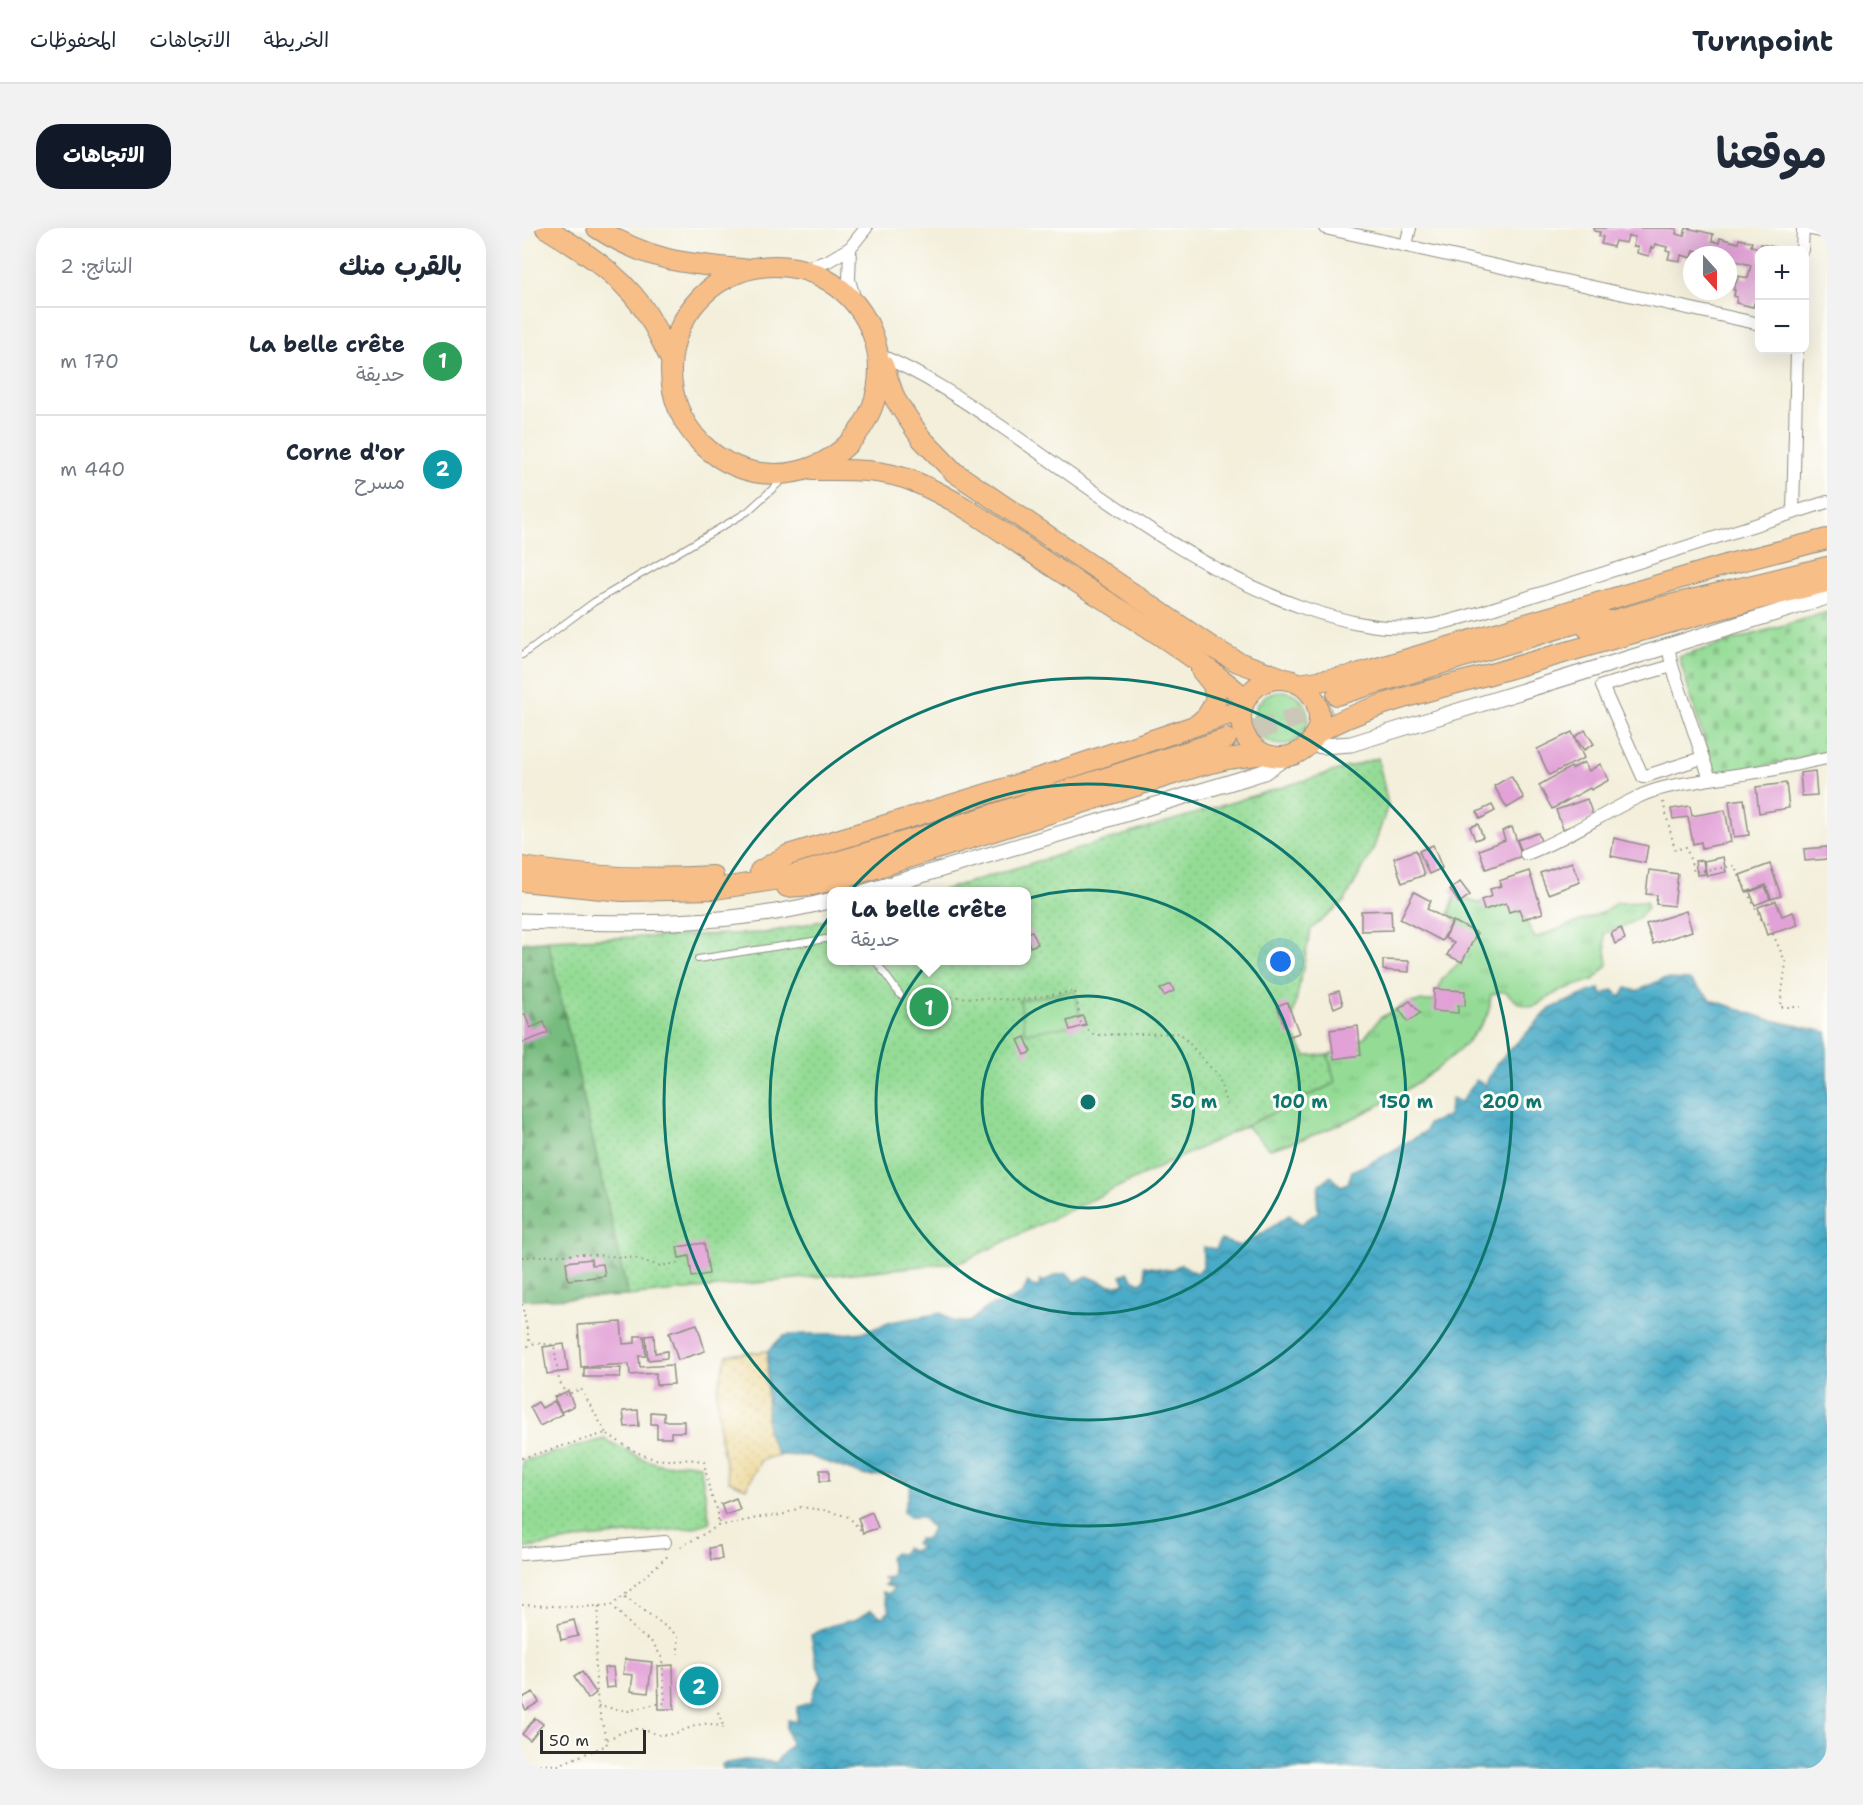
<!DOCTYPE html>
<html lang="ar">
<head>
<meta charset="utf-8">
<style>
	body { margin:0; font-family:"Shantell Sans","Playpen Sans Arabic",sans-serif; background:#f2f2f3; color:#1f2937; direction:rtl }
	.controls { position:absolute; right:18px; top:18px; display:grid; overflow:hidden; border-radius:12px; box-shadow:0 6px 24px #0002 }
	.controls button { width:54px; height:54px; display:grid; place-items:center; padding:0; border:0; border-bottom:2px solid #e0e1e3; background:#fff; color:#1f2937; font:30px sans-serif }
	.compass { position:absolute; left:1161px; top:18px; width:54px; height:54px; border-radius:50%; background:#fff; box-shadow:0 6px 24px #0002; rotate:159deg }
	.scale { position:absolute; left:18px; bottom:15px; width:106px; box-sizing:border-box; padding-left:6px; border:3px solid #2b2b2b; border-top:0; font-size:16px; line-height:21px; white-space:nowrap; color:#2b2b2b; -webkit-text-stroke:4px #fdfcf7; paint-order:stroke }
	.you { position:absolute; left:759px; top:734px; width:21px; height:21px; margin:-15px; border:4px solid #fff; border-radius:50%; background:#1a73e8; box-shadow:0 0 0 9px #1a73e833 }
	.badge { display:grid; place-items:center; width:39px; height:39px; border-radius:50%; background:#111827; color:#fff; font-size:20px; font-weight:700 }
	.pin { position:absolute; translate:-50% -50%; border:3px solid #fff; box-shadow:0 2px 6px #0006 }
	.popup { position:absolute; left:305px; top:659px; width:204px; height:78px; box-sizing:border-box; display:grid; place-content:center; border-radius:12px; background:#fff; filter:drop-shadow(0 2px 4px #0005); font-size:20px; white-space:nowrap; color:#747a83 }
	.popup b { font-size:22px; color:#1f2937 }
	.popup::after { content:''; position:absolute; left:50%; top:100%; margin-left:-12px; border:12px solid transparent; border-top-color:#fff }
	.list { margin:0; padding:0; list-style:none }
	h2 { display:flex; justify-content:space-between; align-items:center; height:78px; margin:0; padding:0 24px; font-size:26px }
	h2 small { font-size:20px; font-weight:400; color:#747a83 }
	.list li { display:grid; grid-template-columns:39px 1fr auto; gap:18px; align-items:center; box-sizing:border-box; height:108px; padding:0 24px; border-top:2px solid #e0e1e3 }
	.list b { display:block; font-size:22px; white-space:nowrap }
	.list p { margin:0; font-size:20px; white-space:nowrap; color:#747a83 }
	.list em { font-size:20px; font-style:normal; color:#747a83 }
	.map { position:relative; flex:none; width:1305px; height:1541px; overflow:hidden; direction:ltr; border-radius:24px }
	header { display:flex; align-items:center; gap:36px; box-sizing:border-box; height:84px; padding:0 30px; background:#fff; border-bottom:2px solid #e0e1e3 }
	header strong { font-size:28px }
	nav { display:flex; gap:33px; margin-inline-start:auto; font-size:21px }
	.intro { display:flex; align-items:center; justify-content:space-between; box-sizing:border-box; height:144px; padding:0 36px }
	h1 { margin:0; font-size:42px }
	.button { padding:15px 27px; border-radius:24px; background:#111827; color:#fff; font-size:21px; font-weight:700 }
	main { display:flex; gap:36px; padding:0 36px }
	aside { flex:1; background:#fff; border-radius:24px; box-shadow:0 6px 24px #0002 }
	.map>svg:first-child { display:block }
</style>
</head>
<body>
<header>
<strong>Turnpoint</strong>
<nav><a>الخريطة</a><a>الاتجاهات</a><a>المحفوظات</a></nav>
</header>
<div class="intro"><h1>موقعنا</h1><a class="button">الاتجاهات</a></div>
<main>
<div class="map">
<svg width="1305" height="1541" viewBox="0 0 1305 1541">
	<defs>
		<pattern id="grass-tufts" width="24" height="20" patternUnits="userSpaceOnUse" patternTransform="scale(1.5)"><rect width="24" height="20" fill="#94dc96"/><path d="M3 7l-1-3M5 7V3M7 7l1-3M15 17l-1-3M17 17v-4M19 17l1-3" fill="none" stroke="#80bd81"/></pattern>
		<pattern id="forest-firs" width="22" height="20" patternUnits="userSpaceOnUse" patternTransform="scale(1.5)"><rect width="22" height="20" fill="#77bc7f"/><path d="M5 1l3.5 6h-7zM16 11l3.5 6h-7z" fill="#629968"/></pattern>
		<pattern id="sand-dots" width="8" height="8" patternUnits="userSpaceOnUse" patternTransform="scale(1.5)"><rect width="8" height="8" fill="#eeda9e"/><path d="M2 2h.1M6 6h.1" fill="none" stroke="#cb8" stroke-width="1.8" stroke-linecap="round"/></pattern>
		<pattern id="cemetery-stones" width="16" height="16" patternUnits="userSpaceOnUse" patternTransform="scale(1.5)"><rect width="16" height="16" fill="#94dc96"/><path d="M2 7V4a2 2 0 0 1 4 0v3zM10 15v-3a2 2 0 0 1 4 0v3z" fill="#80bd81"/></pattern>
		<pattern id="park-dots" width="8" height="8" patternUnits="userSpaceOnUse" patternTransform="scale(1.5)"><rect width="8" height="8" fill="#94dc96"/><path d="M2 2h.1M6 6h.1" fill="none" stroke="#80bd81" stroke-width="1.8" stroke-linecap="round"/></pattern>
		<pattern id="water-waves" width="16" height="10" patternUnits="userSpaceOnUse" patternTransform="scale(1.5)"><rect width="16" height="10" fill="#48abc7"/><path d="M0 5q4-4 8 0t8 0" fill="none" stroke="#3c8ba2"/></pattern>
	</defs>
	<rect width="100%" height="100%" fill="#fdfcf7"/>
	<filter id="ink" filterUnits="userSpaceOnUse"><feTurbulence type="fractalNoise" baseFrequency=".0167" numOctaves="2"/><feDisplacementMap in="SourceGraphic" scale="12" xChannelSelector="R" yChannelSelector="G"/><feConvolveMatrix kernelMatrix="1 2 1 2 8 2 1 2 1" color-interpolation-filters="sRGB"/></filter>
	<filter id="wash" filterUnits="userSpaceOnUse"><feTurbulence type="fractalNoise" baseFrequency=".008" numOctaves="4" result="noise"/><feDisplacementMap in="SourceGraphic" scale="24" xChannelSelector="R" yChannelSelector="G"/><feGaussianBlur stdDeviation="1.35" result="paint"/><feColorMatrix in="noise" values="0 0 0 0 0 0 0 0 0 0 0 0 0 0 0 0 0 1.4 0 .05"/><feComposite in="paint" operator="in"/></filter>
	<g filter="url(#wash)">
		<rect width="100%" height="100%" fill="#f3efdb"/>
		<g fill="url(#grass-tufts)" stroke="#608460" stroke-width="1.5">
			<circle cx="759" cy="490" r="27"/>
			<path d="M933,668L956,675L976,671L999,683L1013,710L1082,684L1094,675L1124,674L1125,680C1116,695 1098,699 1082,706L1086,737L1071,752L1037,763L1012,779C1008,778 1001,777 997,775C983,767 988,759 969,767C968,774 968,784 964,789C927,851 816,903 748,921L724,898L813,855L806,827L843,809L858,790L885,775L913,772L920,751L938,734L941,711L937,696L927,685Z"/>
		</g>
		<path fill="url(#forest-firs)" stroke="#517455" stroke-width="1.5" d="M26,712L106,1068L0,1072V715Z"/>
		<path fill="url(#sand-dots)" stroke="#8c8264" stroke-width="1.5" d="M246,1123L245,1204L256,1227L239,1232L224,1260L207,1253L198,1210L195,1163L205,1127Z"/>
		<path fill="url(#cemetery-stones)" stroke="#608460" stroke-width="1.5" d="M1305,384V524L1193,549L1157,429Z"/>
		<g fill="url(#park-dots)" stroke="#608460" stroke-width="1.5">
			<path d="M856,530L866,577L851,622L822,674L789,701L768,802L784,828L806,827L813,855L440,1034L106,1068L26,712L243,705L309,691L310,732H504V664L418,663Z"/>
			<path d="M82,1211L123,1232L141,1237L163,1235L178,1237L188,1294L170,1300L64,1310L0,1321V1233Z"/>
		</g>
		<path fill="#94dc96" stroke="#608460" stroke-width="1.5" d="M553,763L559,796L503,805L498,772Z"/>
		<path fill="url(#water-waves)" stroke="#3a6b79" stroke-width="1.5" d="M1141,751L1167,752L1190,772L1245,791L1305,804V1541H201L200,1536L223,1532L254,1534L269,1516L264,1500L266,1492L275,1494V1479L289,1474L292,1462L300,1450L294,1435L289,1407L308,1398L335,1391L349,1382L360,1389L368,1383L360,1364L367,1366L372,1360L362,1357L366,1354L361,1350L370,1349L371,1341L367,1330L372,1325L380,1326L383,1320L390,1323L399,1320L393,1315L397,1311H405L410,1300L400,1289H388L381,1284L389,1257L369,1247L344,1248L287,1228L256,1227L245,1204L246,1123L261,1108L281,1106H320L343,1104L369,1094L419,1085L432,1094H447L467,1078L478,1076L500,1066L506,1054L510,1058L517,1059L518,1052L522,1054L534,1047L545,1045L553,1054L565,1048C579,1053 588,1061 603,1055L599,1048L606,1044L612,1052L619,1055L624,1050L622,1038L649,1042L659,1036L674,1045L681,1039V1019L694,1021L699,1012L718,1018L741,1005L767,987L779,996L796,984L795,971L797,957L809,948L819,958L826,955L830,943L860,929L904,903L906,896L926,888L930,870L939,874L954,852L963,857L974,836L1028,781L1069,763L1078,761L1080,767L1091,762L1099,769L1104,760L1115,763Z"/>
		<g id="blocks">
			<g fill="#e2a1d7">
				<path d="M1072,0H1150L1155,1L1154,6L1162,8L1164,0H1165L1191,6L1190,13L1197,15L1198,10L1216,15L1217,11L1230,14L1229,18L1238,20L1239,16L1252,19L1251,22H1238V68L1236,74L1233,73L1231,79L1214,75L1215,69L1212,68L1213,62H1211L1217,48L1226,50L1229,37L1206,31V27H1179L1180,24L1172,22L1170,30L1159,27L1158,33L1146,31L1148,24L1144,23L1145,19L1133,16L1132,20L1129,19L1127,28L1115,25L1116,19L1111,18L1113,9L1106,8L1104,15L1093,13L1091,19L1079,16L1081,9L1077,8L1078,4L1072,3Z"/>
				<path d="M1063,502L1072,516L1062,522L1053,509Z"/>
				<path d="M1050,504L1062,530L1027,547L1015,521Z"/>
				<path d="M1062,534L1067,543L1078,536L1087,552L1069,562L1068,560L1030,581L1017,557L1049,539L1050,541Z"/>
				<path d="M1293,543L1295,567L1280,568L1278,545Z"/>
				<path d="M989,548L1002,570L985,580L972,558Z"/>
				<path d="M1264,555L1267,580L1237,585L1234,559Z"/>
				<path d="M1065,571L1072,590L1041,601L1034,582Z"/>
				<path d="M1222,571L1227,607L1212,609L1207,573Z"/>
				<path d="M970,577L973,583L958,591L955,584Z"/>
				<path d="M1168,578L1170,588L1203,582L1209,614L1180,620L1179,614L1171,616L1166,589L1151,591L1149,581Z"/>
				<path d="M956,596L961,609L953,612L948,599Z"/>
				<path d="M990,599L1000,628L964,641L957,622L983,612L980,603Z"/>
				<path d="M1016,605L1022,622L1002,629L995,612Z"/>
				<path d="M1092,610L1126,618L1123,635L1089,628Z"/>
				<path d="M911,617L920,640L907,646L897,623Z"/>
				<path d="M1305,619V631L1283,633L1282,621Z"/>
				<path d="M894,622L902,647L880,655L872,630Z"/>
				<path d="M1201,629L1204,644L1185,648L1182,633Z"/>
				<path d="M1181,632L1183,646L1175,647L1173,633Z"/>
				<path d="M1050,634L1058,654L1026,666L1018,645Z"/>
				<path d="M1248,636L1259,668L1249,671L1244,657L1224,664L1218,647Z"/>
				<path d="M1127,642L1156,646L1152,678L1134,676L1135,667L1124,666Z"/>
				<path d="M1007,643L1021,685L1001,691L997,681L987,684L984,675L962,682L959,672L970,668L968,661L979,658L977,653Z"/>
				<path d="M938,654L948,667L937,675L928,662Z"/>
				<path d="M1243,658L1248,671L1233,677L1228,664Z"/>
				<path d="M892,664L909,673L905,681L930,694L920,713L878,691Z"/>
				<path d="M1254,673L1260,688L1271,684L1276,697L1245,707L1236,679Z"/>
				<path d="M869,682L870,702L839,703V683Z"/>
				<path d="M1164,683L1170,703L1131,716L1124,696Z"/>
				<path d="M931,693L955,705L940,734L925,727L932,715L923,710Z"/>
				<path d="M1099,700L1103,711L1093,716L1089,705Z"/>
				<path d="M510,703L516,716L508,719L504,705Z"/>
				<path d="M861,732L887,733V744L861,742Z"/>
				<path d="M649,756L652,763L642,768L638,761Z"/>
				<path d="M912,761L943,763V778L936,777V785L911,783Z"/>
				<path d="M817,763L821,776L812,780L807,766Z"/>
				<path d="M888,773L898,785L886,794L877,781Z"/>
				<path d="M765,774L777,805L766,809L755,778Z"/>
				<path d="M3,786L8,800L22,794L26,805L0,815V787Z"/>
				<path d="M561,788L564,797L548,802L545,793Z"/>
				<path d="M836,798L839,827L812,831L808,802Z"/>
				<path d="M503,809L509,824L503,827L496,812Z"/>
				<path d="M182,1015L187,1046L170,1049L167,1028L157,1030L155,1019Z"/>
				<path d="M69,1031L70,1037L81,1036L83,1048L46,1052L44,1034Z"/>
				<path d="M99,1094L101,1116L113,1115V1108H122L124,1128H117L118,1139L150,1137L152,1156L134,1157V1145L108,1147L107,1136L59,1139L56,1097Z"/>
				<path d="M175,1096L183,1123L156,1132L147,1105Z"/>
				<path d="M132,1107L133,1125L145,1123V1130L126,1132L124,1108Z"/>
				<path d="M42,1116L46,1143L25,1146L21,1119Z"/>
				<path d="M62,1140H99L98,1149H62Z"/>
				<path d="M46,1163L52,1178L39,1184L32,1169Z"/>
				<path d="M32,1173L40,1186L18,1198L8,1179L16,1174L20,1180Z"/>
				<path d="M116,1182L117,1198L103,1199L101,1183Z"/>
				<path d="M129,1184L142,1185V1193H162V1204H149V1210H135V1196H129Z"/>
				<rect x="298" y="1242" width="9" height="11"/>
				<path d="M214,1270L218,1282L203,1287L199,1276Z"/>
				<path d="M350,1284L356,1300L341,1305L336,1290Z"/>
				<path d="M198,1318L200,1331L189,1332L187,1320Z"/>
				<path d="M52,1392L56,1408L39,1412L36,1396Z"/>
				<path d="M103,1431L130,1434L126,1465L109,1463L111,1447L101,1446Z"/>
				<path d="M151,1437L152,1481H137L136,1438Z"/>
				<path d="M91,1439L93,1459L84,1460L82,1440Z"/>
				<path d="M60,1444L74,1465L66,1471L52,1449Z"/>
				<path d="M11,1464L17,1474L4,1482L0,1475V1470Z"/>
				<path d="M13,1490L21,1496L8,1512L0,1506Z"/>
			</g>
		</g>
	</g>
	<g filter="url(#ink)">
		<use href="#blocks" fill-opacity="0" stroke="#8f8d83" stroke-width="1.5"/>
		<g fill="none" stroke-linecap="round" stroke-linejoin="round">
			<path stroke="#cbc8b8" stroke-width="20" stroke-dasharray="20 10" stroke-linecap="butt" d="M704,511L818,476"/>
			<g stroke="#8f8d83" stroke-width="8">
				<g id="service">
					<path d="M0,427L72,374L225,284L267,246"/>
					<path d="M176,731L310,710"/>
					<path d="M353,732L378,767"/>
				</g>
			</g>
			<g stroke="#8f8d83" stroke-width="14">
				<g id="minor">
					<path d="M803,0L1238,96"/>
					<path d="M1284,0L1305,4"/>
					<path d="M884,17L888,0"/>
					<path d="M328,20L327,52L333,72"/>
					<path d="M1280,22L1281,0"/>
					<path d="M282,41L306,33L328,20L344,0"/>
					<path d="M357,127C403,146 445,175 486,203C580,268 673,342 782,380C818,392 855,402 893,399C916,398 938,390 960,384L1305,274"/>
					<path d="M1271,285L1275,122"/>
					<path d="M1146,418L1150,438L1188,551L1254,541L1305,530"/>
					<path d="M1150,438L1080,458L1121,549L1180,530"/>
					<path d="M1004,626C1044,611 1078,587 1116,569C1138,558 1164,556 1188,551"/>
					<path d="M0,1326L143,1314"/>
				</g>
			</g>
			<g stroke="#8f8d83" stroke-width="17">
				<g id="tertiary">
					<path d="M787,516L801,518L829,516L1305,369"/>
					<path d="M343,664L723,550L742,544L766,528"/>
					<path d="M0,693C103,696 209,699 310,672"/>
				</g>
			</g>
			<g stroke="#8f8d83" stroke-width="22">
				<g id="trunk">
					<path d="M24,0C58,21 95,44 119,77C131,93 139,112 148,130"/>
					<path d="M75,0C124,32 163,36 220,41"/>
					<circle cx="253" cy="142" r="104"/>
					<path d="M361,137L373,171L399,210L432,244L691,420L716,434L766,452"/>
					<path d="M290,242C325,242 360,240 393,254C444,275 490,312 536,342C599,383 667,422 724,471"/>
					<path d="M1065,400L1140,379L1305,339"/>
					<circle cx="758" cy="490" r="39"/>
					<path d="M777,456L828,448L1207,336L1305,311"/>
					<path d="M815,467L1078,388"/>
					<path d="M677,495L685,488L694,473L691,457L679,442"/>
					<path d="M793,506C849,474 917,461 979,443C1087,412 1195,380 1305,354"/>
					<path d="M0,639C63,649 127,652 191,648"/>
					<path d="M238,643L266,627L523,548L720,482"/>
					<path d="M0,653L100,663L193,661L258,651L454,592L704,511"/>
					<path d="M265,659L291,657L338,645L677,538L705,531L742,526"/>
				</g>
			</g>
			<g stroke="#8f8d83" stroke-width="2" stroke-dasharray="1.5 4.5" stroke-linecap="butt">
				<path d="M1141,574L1153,622L1164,619L1172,644L1212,638L1241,695L1245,693L1264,735L1258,779H1278"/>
				<path d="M387,767L498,772L553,763L559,796L572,807L658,805L697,849L705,879"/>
				<path d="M0,1029L61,1026L113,1030L137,1038L157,1035"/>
				<path d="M0,1076L8,1117"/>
				<path d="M0,1121L13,1115L32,1117L37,1152L44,1167L59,1161L84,1205"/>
				<path d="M0,1230L84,1205C98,1214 114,1226 130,1230C147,1235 165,1228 182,1234L188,1265L196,1283V1298L155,1321"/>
				<path d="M197,1294L204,1297L239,1289L260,1287L279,1279L301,1282L327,1289L341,1305"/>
				<path d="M103,1368L156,1408V1426"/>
				<path d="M0,1377L59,1379L90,1377L148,1326"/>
				<path d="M77,1378L73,1438L76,1478L84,1511"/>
				<path d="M76,1478L107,1483L128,1477L143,1475L140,1430L131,1415L115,1404L91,1378"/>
				<path d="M196,1484L202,1500"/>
				<path d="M0,1539L11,1536L36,1537L85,1517L84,1512C93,1508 106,1500 116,1501C125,1501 133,1508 143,1507C167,1505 176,1488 202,1500"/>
			</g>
			<use href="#service" stroke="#fff" stroke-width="6"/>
			<use href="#minor" stroke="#fff" stroke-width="12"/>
			<use href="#tertiary" stroke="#fff" stroke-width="15"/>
			<use href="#trunk" stroke="#f7be88" stroke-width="20"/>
		</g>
	</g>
	<g fill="none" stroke="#0f766e" stroke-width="3">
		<circle cx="566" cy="874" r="106"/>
		<circle cx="566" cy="874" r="212"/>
		<circle cx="566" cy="874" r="318"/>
		<circle cx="566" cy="874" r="424"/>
	</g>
	<circle cx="566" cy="874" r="9" fill="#0f766e" stroke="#fdfcf7" stroke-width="3"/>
	<g font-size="18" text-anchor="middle" font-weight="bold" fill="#0f766e" stroke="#fdfcf7" stroke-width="6" stroke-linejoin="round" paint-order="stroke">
		<text x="672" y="880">50 m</text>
		<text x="778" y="880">100 m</text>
		<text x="884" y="880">150 m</text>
		<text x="990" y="880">200 m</text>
	</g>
</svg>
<div class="controls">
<button>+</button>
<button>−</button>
</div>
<svg class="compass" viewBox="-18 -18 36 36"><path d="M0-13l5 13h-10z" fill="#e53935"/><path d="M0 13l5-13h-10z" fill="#747a83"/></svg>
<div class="scale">50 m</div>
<div class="you"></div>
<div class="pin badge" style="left:407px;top:779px;background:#2e9e5b">1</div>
<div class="popup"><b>La belle crête</b>حديقة</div>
<div class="pin badge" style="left:177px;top:1458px;background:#0f9aa8">2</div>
</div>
<aside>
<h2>بالقرب منك<small>النتائج: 2</small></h2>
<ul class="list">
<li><span class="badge" style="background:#2e9e5b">1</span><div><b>La belle crête</b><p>حديقة</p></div><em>170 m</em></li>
<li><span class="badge" style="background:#0f9aa8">2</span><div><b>Corne d'or</b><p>مسرح</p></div><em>440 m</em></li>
</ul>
</aside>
</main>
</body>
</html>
